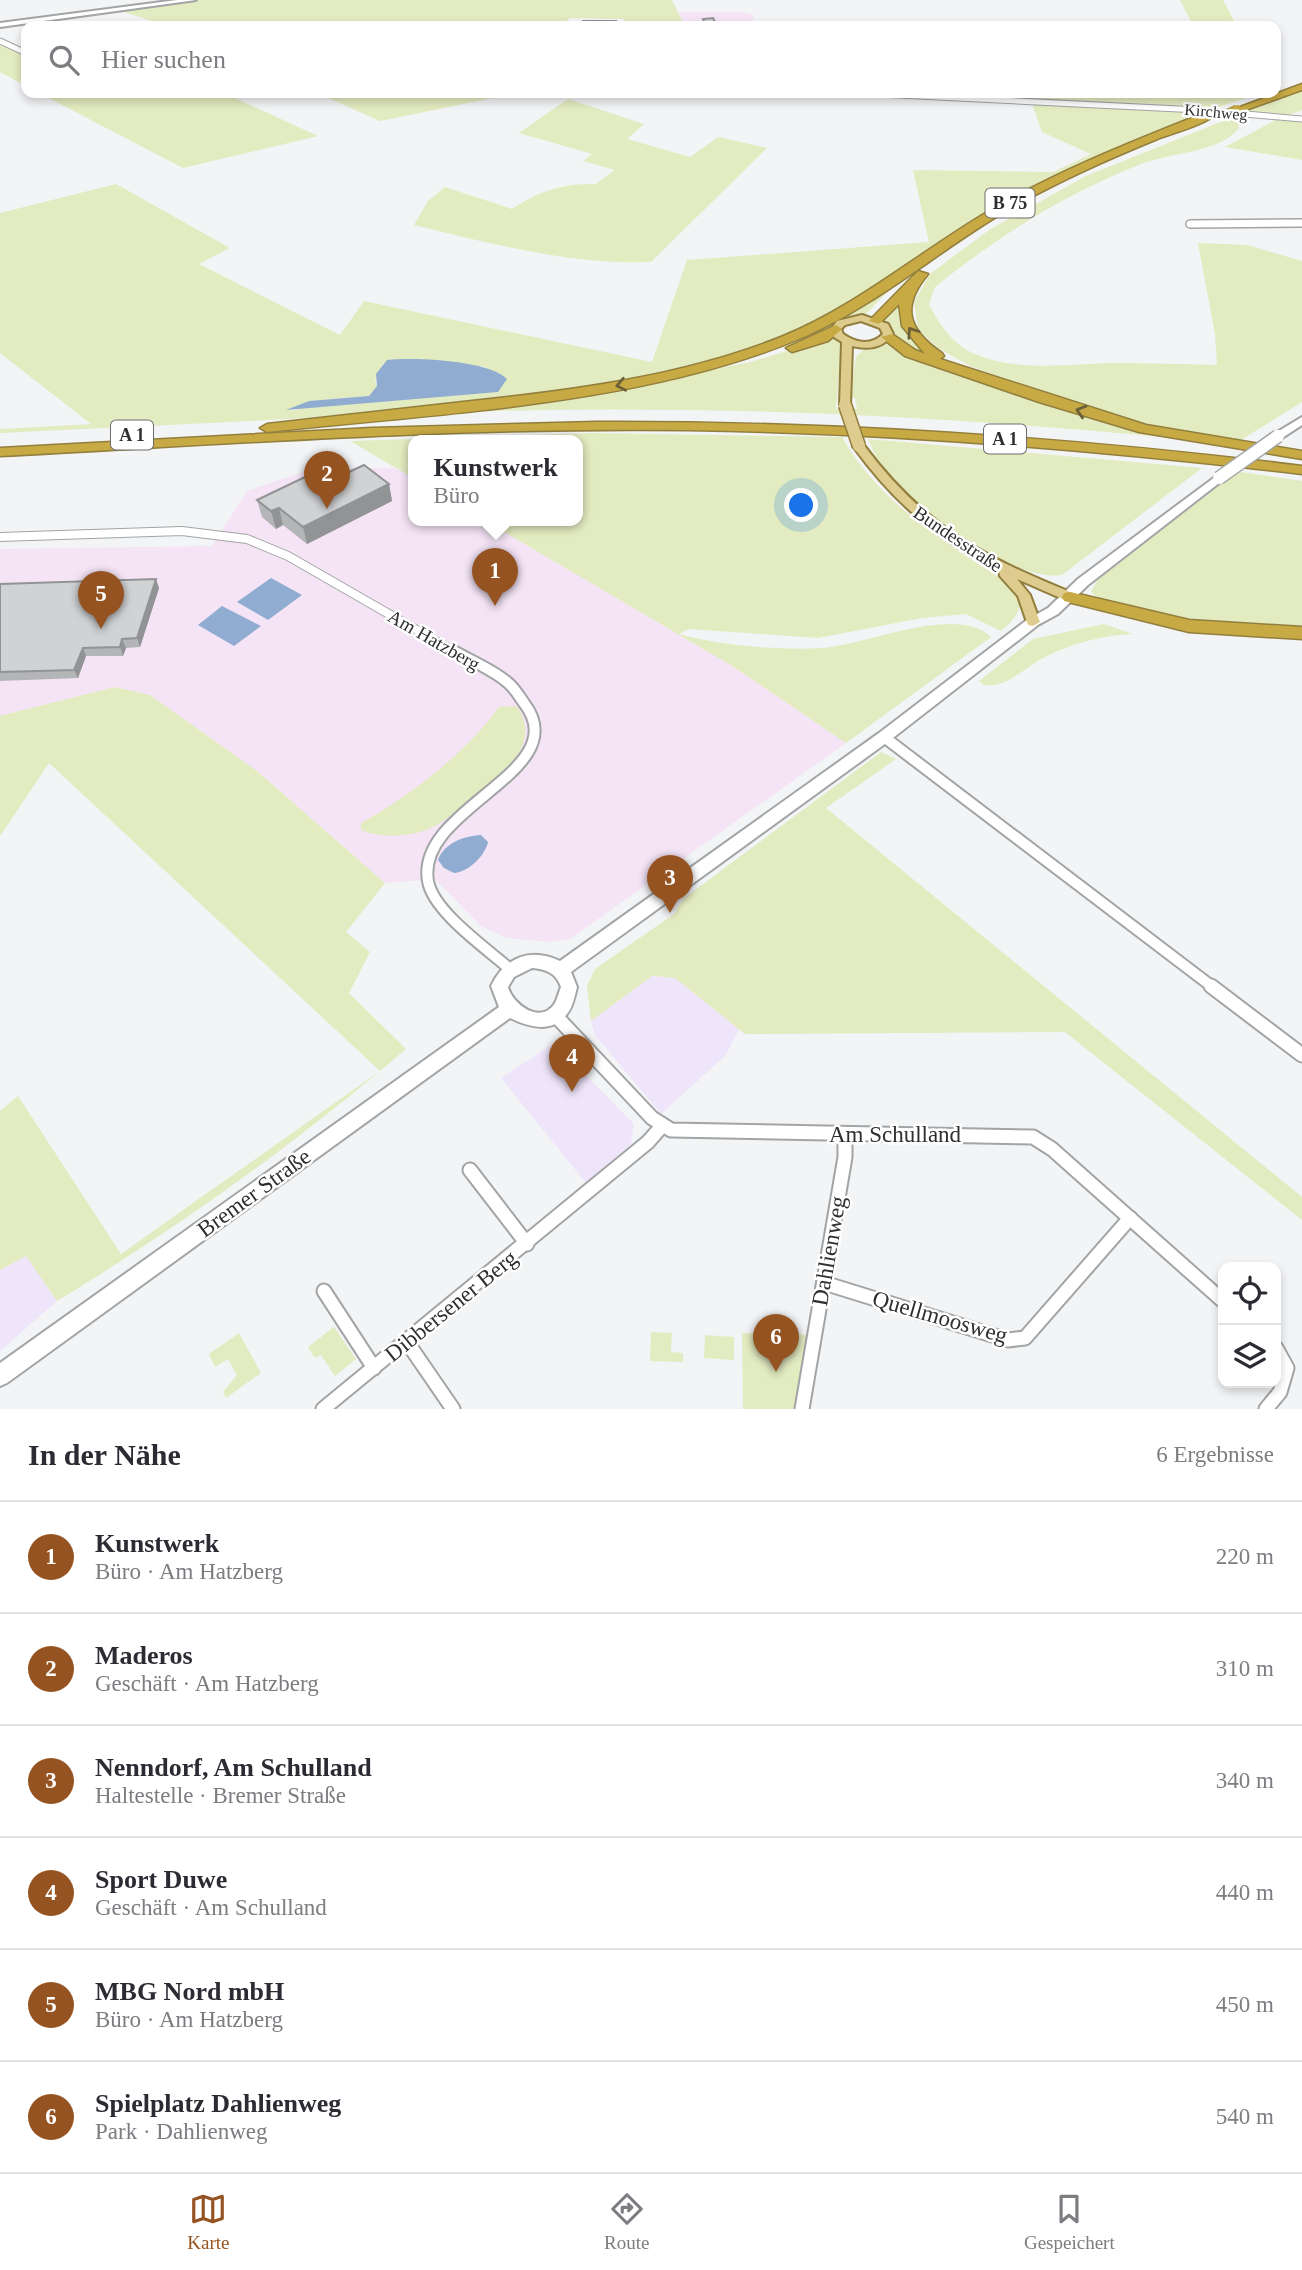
<!DOCTYPE html>
<html lang="de">
<head>
<meta charset="utf-8">
<style>
	body { margin:0; font-family:Georgia,serif; background:#f7f7f7; color:#2b2b33 }
	.controls { position:absolute; right:21px; bottom:21px; display:grid; overflow:hidden; border-radius:14px; box-shadow:0 4px 10px #0003 }
	.controls button { width:63px; height:63px; display:grid; place-items:center; padding:0; border:0; border-bottom:2px solid #e1e1e2; background:#fff; color:#2b2b33; font:35px sans-serif }
	.you { position:absolute; left:802px; top:506px; width:24px; height:24px; margin:-18px; border:5px solid #fff; border-radius:50%; background:#1a73e8; box-shadow:0 0 0 10px #1a73e833 }
	.badge { display:grid; place-items:center; width:46px; height:46px; border-radius:50%; background:#955321; color:#fff; font-size:23px; font-weight:700 }
	.pin { position:absolute; translate:-50% -58px; filter:drop-shadow(0 2px 4px #0008) }
	.pin::after { content:''; position:absolute; top:37px; width:24px; height:21px; background:inherit; clip-path:polygon(0 0,100% 0,50% 100%) }
	.popup { position:absolute; left:408px; top:435px; width:175px; height:91px; box-sizing:border-box; display:grid; place-content:center; border-radius:14px; background:#fff; filter:drop-shadow(0 2px 5px #0005); font-size:23px; white-space:nowrap; color:#7c7c81 }
	.popup b { font-size:26px; color:#2b2b33 }
	.popup::after { content:''; position:absolute; left:50%; top:100%; margin-left:-14px; border:14px solid transparent; border-top-color:#fff }
	.list { margin:0; padding:0; list-style:none }
	h2 { display:flex; justify-content:space-between; align-items:center; height:91px; margin:0; padding:0 28px; font-size:30px }
	h2 small { font-size:23px; font-weight:400; color:#7c7c81 }
	.list li { display:grid; grid-template-columns:46px 1fr auto; gap:21px; align-items:center; box-sizing:border-box; height:112px; padding:0 28px; border-top:2px solid #e1e1e2 }
	.list b { display:block; font-size:26px; white-space:nowrap }
	.list p { margin:0; font-size:23px; white-space:nowrap; color:#7c7c81 }
	.list em { font-size:23px; font-style:normal; color:#7c7c81 }
	.icon { flex:none; width:38px; height:38px; fill:none; stroke:currentColor; stroke-width:2; stroke-linecap:round; stroke-linejoin:round }
	.map { position:relative; flex:none; width:1302px; height:1409px; overflow:hidden }
	.search { position:absolute; background:#fff; box-shadow:0 4px 10px #0003; left:21px; right:21px; top:21px; height:77px; display:flex; align-items:center; gap:18px; box-sizing:border-box; padding:0 24px; border-radius:14px; color:#7c7c81; font-size:26px }
	.sheet { height:763px; background:#fff }
	nav { display:flex; justify-content:space-around; align-items:center; box-sizing:border-box; height:98px; border-top:2px solid #e1e1e2; background:#fff; font-size:19px; color:#7c7c81 }
	nav a { display:grid; justify-items:center; gap:4px }
	nav .on { color:#955321 }
	.map>svg:first-child { display:block }
</style>
</head>
<body>
<div class="map">
<svg width="1302" height="1409" viewBox="0 0 1302 1409">
	<rect width="100%" height="100%" fill="#f3f4f6"/>
	<g fill="#efe5fa">
		<path d="M652,976L675,978L739,1029L726,1055L661,1114L595,1035L591,1021Z"/>
		<path d="M554,1043L634,1124L631,1144L586,1183L501,1078Z"/>
		<path d="M26,1255L57,1301L0,1351V1270Z"/>
	</g>
	<g fill="#f4e4f6">
		<path d="M678,12H743L753,15L754,20L751,26H685Z"/>
		<path d="M314,468H395L413,478V520H484L732,666L846,743L570,939L549,942L507,938L481,926L435,879L385,883L257,771L150,695L115,687L0,716V549L212,546L247,491Z"/>
	</g>
	<g fill="#e3ebc1" fill-rule="evenodd">
		<path d="M193,0H672L685,26H624V19L570,18L562,26H167L118,10Z"/>
		<path d="M1164,0H1223L1237,26H1193L1180,0Z"/>
		<path d="M0,41L26,53V86L0,72Z"/>
		<path d="M1302,89V110L1288,115L1245,111Z"/>
		<path d="M39,93H224L318,136L183,168Z"/>
		<path d="M317,93H502L498,97L380,121Z"/>
		<path d="M859,93H1261L1213,109L1206,106L1199,110L1207,112L1055,176L863,297L776,342L703,365L628,380L484,403L373,415L0,433V429L91,424L0,353V213L116,184L230,248L199,264L340,335L364,301L652,362L687,260L929,242L913,170L1053,172L1091,154L1042,132L1032,103ZM398,359L485,367L498,392L308,406L291,411L309,401L369,396L377,386L375,380L383,364Z"/>
		<path d="M568,99L644,124L627,139L690,157L718,137L767,148L651,262C571,265 492,244 414,225L428,201L445,187L512,209C539,191 563,183 596,184L615,170L583,161L592,154L519,133Z"/>
		<path d="M1238,115L1239,128C1222,152 1169,153 1141,164C1065,194 998,236 935,287L929,304C939,324 953,345 975,354C1017,372 1071,364 1114,363C1148,363 1183,364 1217,365L1215,334L1198,243L1247,245L1302,261V402L1241,440L1138,423L1071,402L970,366L938,348L918,330L914,302L930,274L989,230L1086,176Z"/>
		<path d="M1271,116L1302,119V160L1225,147L1274,121Z"/>
		<path d="M897,282L865,315L840,321L833,328L808,340L762,353Z"/>
		<path d="M902,295C898,328 909,334 930,357L900,346L885,321L883,318Z"/>
		<path d="M833,337L842,344L836,409H857L855,398H850L856,357L864,349L886,344L907,354L1127,428L1163,437C929,415 695,404 460,412L634,386L750,362Z"/>
		<path d="M592,433L842,437C880,505 954,549 1018,589C1025,607 1015,620 1001,631L966,614L922,618L818,638L689,629L679,634C717,645 780,651 821,648C864,646 957,603 991,637L846,743L732,666L484,520H577V440H413V478L350,441Z"/>
		<path d="M868,439L1202,468L1062,575C1013,583 906,504 879,463C875,456 872,447 868,439Z"/>
		<path d="M1241,472L1302,481V629C1257,627 1122,621 1091,592L1101,573L1213,487Z"/>
		<path d="M1104,624L1133,634C1105,635 1073,643 1047,656C1027,665 1007,689 984,685L979,681L1033,639Z"/>
		<path d="M115,687L150,695L257,771L385,883L346,932L370,952L349,993L406,1049C297,1143 179,1227 57,1301L26,1256L0,1270V1111L18,1096L121,1254L380,1071L49,763L0,836V716Z"/>
		<path d="M516,706C527,719 528,735 520,751C509,773 457,813 435,826C415,837 382,839 361,830V823C411,795 465,754 499,707Z"/>
		<path d="M881,752L896,759L826,808L1302,1197V1220L1065,1032L745,1034L675,978L652,976L591,1021L587,986L595,969L674,914L683,899Z"/>
		<path d="M334,1327L356,1359L335,1376L321,1355L315,1358L308,1347Z"/>
		<path d="M651,1332L672,1333L671,1352L683,1353V1362L650,1361Z"/>
		<path d="M239,1333L261,1373L226,1398L223,1392L237,1375L228,1359L215,1367L209,1354Z"/>
		<path d="M742,1333L814,1335L802,1409H743Z"/>
		<path d="M705,1335L734,1337V1360L704,1358Z"/>
	</g>
	<g fill="#90acd1">
		<path d="M387,360C414,357 488,360 507,379L498,392L286,410L309,401L369,396L377,386L376,374Z"/>
		<path d="M271,578L302,595L268,620L237,602Z"/>
		<path d="M222,606L261,626L234,646L198,625Z"/>
		<path d="M481,835L488,842C485,856 468,872 454,873L444,868L438,860C444,843 464,836 481,835Z"/>
	</g>
	<g fill="none" stroke-linecap="round" stroke-linejoin="round">
		<g stroke="#a2a4a5" stroke-width="7">
			<g id="street-far4">
				<path d="M0,41L26,53"/>
				<path d="M878,94L1199,110L1302,119"/>
			</g>
		</g>
		<g stroke="#a2a4a5" stroke-width="10">
			<path id="street-far3" d="M1190,224L1302,223"/>
		</g>
		<g stroke="#a2a4a5" stroke-width="10">
			<path id="street-far2" d="M0,537L182,531L247,539L288,556L455,652"/>
		</g>
		<g stroke="#a2a4a5" stroke-width="14">
			<g id="street-far1">
				<path d="M452,650C469,660 492,669 507,682C514,687 519,696 524,703C577,772 415,807 428,881C433,912 489,950 511,970"/>
				<path d="M884,737L1214,988"/>
			</g>
		</g>
		<g stroke="#a2a4a5" stroke-width="17">
			<g id="street">
				<path d="M1211,986L1302,1055"/>
				<path d="M554,1014L652,1118L671,1130L1033,1137L1052,1149L1223,1301"/>
				<path d="M470,1170L527,1244"/>
				<path d="M824,1283L1008,1340L1025,1338L1130,1218"/>
				<path d="M324,1291L374,1368"/>
				<path d="M407,1342L453,1409"/>
				<path d="M323,1409L648,1142L662,1126"/>
				<path d="M802,1409L845,1157V1134"/>
				<path d="M1266,1409L1280,1392L1287,1368L1276,1348"/>
			</g>
		</g>
		<g stroke="#a2a4a5" stroke-width="4">
			<g id="secondary">
				<path d="M177,0H196L0,27V23Z"/>
				<path d="M1302,417V425L1282,438H1274V434Z"/>
				<path d="M1219,474L1225,478L1223,480L1088,585L1058,614L1038,625L889,741L571,972L577,987C575,995 573,1007 567,1014C552,1034 529,1027 510,1018L7,1383L0,1386V1363L499,1007L491,986C505,957 531,947 560,961L879,733L1028,619L1048,608L1078,579ZM532,968C546,969 556,973 561,987C559,992 557,999 555,1003C541,1025 513,1005 508,987L514,977Z"/>
			</g>
		</g>
		<g stroke="#927f3d" stroke-width="4">
			<g id="primary">
				<path d="M862,315L888,324L893,334C883,348 869,350 852,346L850,405L845,408L840,405L842,342L834,337L831,329L837,321ZM861,321L880,328L883,334C871,346 856,343 843,334L841,329L845,325Z"/>
				<path d="M859,443L863,444C924,526 981,556 1075,594L1076,597L1075,600H1065L1017,579L1030,595L1040,622L1033,626L1028,625L1018,596L1000,576L999,571C937,539 894,503 853,446Z"/>
			</g>
		</g>
		<g stroke="#927f3d" stroke-width="3">
			<g id="highway">
				<path d="M1302,84V90L1240,112L1232,110Z"/>
				<path d="M1209,111L1218,113C1202,126 1175,132 1155,140C1111,158 1068,177 1026,200C949,241 885,301 806,336C647,405 439,413 267,432L260,428L267,424C335,416 404,409 472,401C576,390 683,376 781,337C857,306 918,253 989,211C1059,170 1134,141 1209,111Z"/>
				<path d="M918,271L928,274C902,305 906,329 942,353L944,356L940,359L1146,425L1302,451V459L1139,432L1039,402L905,356L881,337L892,334L915,350L925,354L902,326L899,304L879,324L869,321Z"/>
				<path d="M836,325L842,329L828,341L792,352L786,348Z"/>
				<path d="M596,422C833,421 1067,437 1302,466V474C1098,450 893,433 688,430C458,427 229,444 0,456V448L372,428Z"/>
				<path d="M1070,592L1189,620L1302,627V639L1189,632L1064,601L1062,597L1064,593Z"/>
			</g>
		</g>
		<use href="#street-far4" stroke="#fff" stroke-width="5"/>
		<use href="#street-far3" stroke="#fff" stroke-width="7"/>
		<use href="#street-far2" stroke="#fff" stroke-width="8"/>
		<use href="#street-far1" stroke="#fff" stroke-width="10"/>
		<use href="#street" stroke="#fff" stroke-width="13"/>
		<use href="#secondary" fill="#fff" fill-rule="evenodd"/>
		<use href="#primary" fill="#decc8f" fill-rule="evenodd"/>
		<use href="#highway" fill="#c8aa45" fill-rule="evenodd"/>
		<g stroke="#a2a4a5" stroke-width="15" stroke-linecap="butt">
			<path id="secondary-bridge" d="M1219,478L1278,436"/>
		</g>
		<g stroke="#927f3d" stroke-width="15" stroke-linecap="butt">
			<path id="primary-bridge" d="M845,405L859,446"/>
		</g>
		<g stroke="#927f3d" stroke-width="11" stroke-linecap="butt">
			<path id="highway-bridge" d="M1227,115L1237,110"/>
		</g>
		<use href="#secondary-bridge" stroke="#fff" stroke-width="12"/>
		<use href="#primary-bridge" stroke="#decc8f" stroke-width="12"/>
		<use href="#highway-bridge" stroke="#c8aa45" stroke-width="10"/>
	</g>
	<g fill="#b4b5b6">
		<path d="M338,471L349,472L389,484L392,501L307,544L283,525L276,529L262,517L257,500Z"/>
		<path d="M0,584L159,588L140,647L126,648L123,656H86L78,678L0,681Z"/>
	</g>
	<g fill="#929394">
		<path d="M71,93H100L73,98Z"/>
		<path d="M389,484L392,501L307,544L303,527Z"/>
		<path d="M279,508L283,525L276,529L271,511Z"/>
		<path d="M156,579L159,588L140,647L137,638Z"/>
		<path d="M122,639L126,648L123,656L120,647Z"/>
		<path d="M83,648L86,656L78,678L74,670Z"/>
	</g>
	<g fill="#d1d2d4" stroke="#929394" stroke-width="2">
		<path d="M713,18L717,26H706L703,19Z"/>
		<rect x="583" y="21" width="33" height="5"/>
		<path d="M330,465L338,471L344,469L349,472L364,465L389,484L303,527L279,508L271,511L257,500Z"/>
		<path d="M156,579L137,638L122,639L120,647L83,648L74,670L0,672V584Z"/>
	</g>
	<defs><path id="oneway-chevron" d="M-2-3.5L2.5 0L-2 3.5" fill="none" stroke-width="1.6" stroke-linecap="round" stroke-linejoin="round" transform="scale(1.75)"/></defs>
	<g stroke="#6c6038">
		<use href="#oneway-chevron" transform="translate(912 332) rotate(-124)"/>
		<use href="#oneway-chevron" transform="translate(621 385) rotate(169)"/>
		<use href="#oneway-chevron" transform="translate(1081 411) rotate(-163)"/>
	</g>
	<g text-anchor="middle" dominant-baseline="central" stroke-width="5" stroke-linejoin="round" paint-order="stroke">
		<g font-size="16" fill="#2e2f2f" stroke="#fff">
			<text transform="translate(1216 112) rotate(5)">Kirchweg</text>
		</g>
		<g fill="#fff" stroke="#6d6d6d" stroke-width="2">
			<rect x="985.5" y="188.5" width="49" height="29" rx="5"/>
			<rect x="111" y="420.5" width="42" height="29" rx="5"/>
			<rect x="984" y="424.5" width="42" height="29" rx="5"/>
		</g>
		<g font-size="18" font-weight="bold" fill="#2e2f2f">
			<text x="1010" y="203">B 75</text>
			<text x="132" y="435">A 1</text>
			<text x="1005" y="439">A 1</text>
		</g>
		<g font-size="19" fill="#2e2f2f" stroke="#fff">
			<text transform="translate(958 539) rotate(34)">Bundesstraße</text>
			<text transform="translate(434 640) rotate(30)">Am Hatzberg</text>
		</g>
		<g font-size="23" fill="#2e2f2f" stroke="#fff">
			<text x="895" y="1134">Am Schulland</text>
			<text transform="translate(254 1193) rotate(-36)">Bremer Straße</text>
			<text transform="translate(829 1251) rotate(-80)">Dahlienweg</text>
			<text transform="translate(451 1306) rotate(-39)">Dibbersener Berg</text>
			<text transform="translate(940 1317) rotate(16)">Quellmoosweg</text>
		</g>
	</g>
</svg>
<div class="controls">
<button><svg class="icon" aria-label="locate" viewBox="0 0 24 24"><circle cx="12" cy="12" r="6"/><path d="M12 2v4M12 18v4M2 12h4M18 12h4"/></svg></button>
<button><svg class="icon" aria-label="layers" viewBox="0 0 24 24"><path d="M12 4l9 5-9 5-9-5zM3 14l9 5 9-5"/></svg></button>
</div>
<div class="you"></div>
<div class="pin badge" style="left:495px;top:606px">1</div>
<div class="popup"><b>Kunstwerk</b>Büro</div>
<div class="pin badge" style="left:327px;top:509px">2</div>
<div class="pin badge" style="left:670px;top:913px">3</div>
<div class="pin badge" style="left:572px;top:1092px">4</div>
<div class="pin badge" style="left:101px;top:629px">5</div>
<div class="pin badge" style="left:776px;top:1372px">6</div>
<div class="search"><svg class="icon" aria-label="search" viewBox="0 0 24 24"><circle cx="10" cy="10" r="6"/><path d="M15 15l6 6"/></svg>Hier suchen</div>
</div>
<section class="sheet">
<h2>In der Nähe<small>6 Ergebnisse</small></h2>
<ul class="list">
<li><span class="badge">1</span><div><b>Kunstwerk</b><p>Büro · Am Hatzberg</p></div><em>220 m</em></li>
<li><span class="badge">2</span><div><b>Maderos</b><p>Geschäft · Am Hatzberg</p></div><em>310 m</em></li>
<li><span class="badge">3</span><div><b>Nenndorf, Am Schulland</b><p>Haltestelle · Bremer Straße</p></div><em>340 m</em></li>
<li><span class="badge">4</span><div><b>Sport Duwe</b><p>Geschäft · Am Schulland</p></div><em>440 m</em></li>
<li><span class="badge">5</span><div><b>MBG Nord mbH</b><p>Büro · Am Hatzberg</p></div><em>450 m</em></li>
<li><span class="badge">6</span><div><b>Spielplatz Dahlienweg</b><p>Park · Dahlienweg</p></div><em>540 m</em></li>
</ul>
</section>
<nav>
<a class="on"><svg class="icon" aria-label="map" viewBox="0 0 24 24"><path d="M3 6l6-2 6 2 6-2v14l-6 2-6-2-6 2zM9 4v14M15 6v14"/></svg>Karte</a>
<a><svg class="icon" aria-label="directions" viewBox="0 0 24 24"><path d="M12 3l9 9-9 9-9-9zM9 14v-3h6M13 9l2 2-2 2"/></svg>Route</a>
<a><svg class="icon" aria-label="saved" viewBox="0 0 24 24"><path d="M7 4h10v16l-5-4-5 4z"/></svg>Gespeichert</a>
</nav>
</body>
</html>
